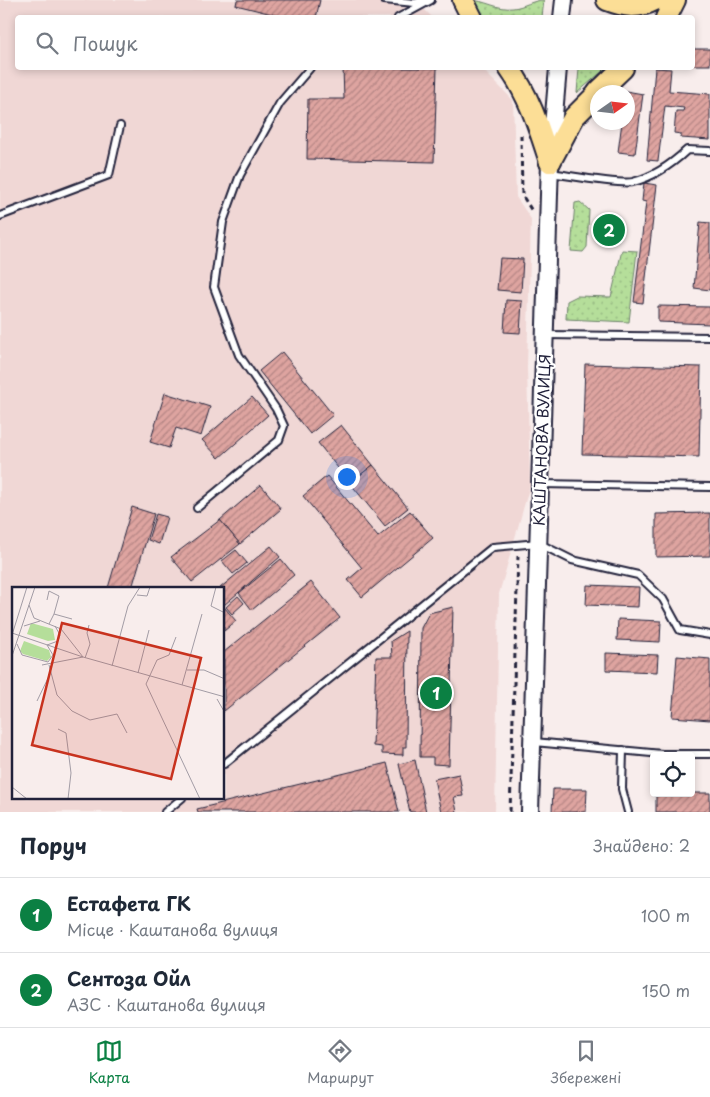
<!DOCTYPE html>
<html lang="uk">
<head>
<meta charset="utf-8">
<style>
	body { margin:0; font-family:"Playpen Sans",sans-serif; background:#f6f6f7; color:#1f2937 }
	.controls { position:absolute; right:15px; bottom:15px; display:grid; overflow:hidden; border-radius:5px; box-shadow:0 2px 8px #0003 }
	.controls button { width:45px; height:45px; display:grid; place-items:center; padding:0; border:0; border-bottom:1px solid #e0e1e3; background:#fff; color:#1f2937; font:25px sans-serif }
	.compass { position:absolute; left:590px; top:85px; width:45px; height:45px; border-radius:50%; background:#fff; box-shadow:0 2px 8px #0003; rotate:76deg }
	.you { position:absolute; left:346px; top:476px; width:18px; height:18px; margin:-12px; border:4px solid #fff; border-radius:50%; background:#1a73e8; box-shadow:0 0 0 8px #1a73e833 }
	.badge { display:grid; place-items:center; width:32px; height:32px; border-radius:50%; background:#0b8043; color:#fff; font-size:16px; font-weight:700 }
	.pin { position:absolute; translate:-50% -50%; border:2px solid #fff; box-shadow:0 1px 5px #0006 }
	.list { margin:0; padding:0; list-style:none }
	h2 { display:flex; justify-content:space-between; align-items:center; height:65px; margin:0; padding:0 20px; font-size:21px }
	h2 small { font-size:16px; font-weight:400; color:#747a83 }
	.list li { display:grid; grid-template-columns:32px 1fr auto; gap:15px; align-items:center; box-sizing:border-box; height:75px; padding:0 20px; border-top:1px solid #e0e1e3 }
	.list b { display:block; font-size:19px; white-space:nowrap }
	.list p { margin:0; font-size:16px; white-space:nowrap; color:#747a83 }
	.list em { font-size:16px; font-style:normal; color:#747a83 }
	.icon { flex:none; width:28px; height:28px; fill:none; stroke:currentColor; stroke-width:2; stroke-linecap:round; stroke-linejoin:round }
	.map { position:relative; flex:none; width:710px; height:812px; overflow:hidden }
	.search { position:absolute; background:#fff; box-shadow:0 2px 8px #0003; left:15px; right:15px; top:15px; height:55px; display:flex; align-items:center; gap:12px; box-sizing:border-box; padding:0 18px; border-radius:5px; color:#747a83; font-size:19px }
	.sheet { height:215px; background:#fff }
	nav { display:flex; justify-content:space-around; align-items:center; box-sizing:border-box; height:70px; border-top:1px solid #e0e1e3; background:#fff; font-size:14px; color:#747a83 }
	nav a { display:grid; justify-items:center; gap:2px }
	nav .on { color:#0b8043 }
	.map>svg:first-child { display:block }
</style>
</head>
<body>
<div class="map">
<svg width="710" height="812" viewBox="0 0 710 812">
	<defs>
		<pattern id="grass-dots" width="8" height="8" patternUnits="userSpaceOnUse" patternTransform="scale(1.25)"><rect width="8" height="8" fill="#b5de9a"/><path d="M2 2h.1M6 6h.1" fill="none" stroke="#9bbe86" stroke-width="1.8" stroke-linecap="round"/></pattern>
		<pattern id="building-hatch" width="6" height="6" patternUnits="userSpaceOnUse" patternTransform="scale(1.25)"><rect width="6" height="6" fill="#dea4a0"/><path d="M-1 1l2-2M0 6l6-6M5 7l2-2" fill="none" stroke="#b48584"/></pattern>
	</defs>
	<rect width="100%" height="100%" fill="#f8edec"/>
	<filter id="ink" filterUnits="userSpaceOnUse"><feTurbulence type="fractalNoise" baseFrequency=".02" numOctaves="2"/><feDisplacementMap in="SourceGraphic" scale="10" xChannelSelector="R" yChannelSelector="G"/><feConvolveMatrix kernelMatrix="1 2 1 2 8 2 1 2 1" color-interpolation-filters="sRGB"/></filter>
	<g filter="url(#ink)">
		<path fill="#f0d7d5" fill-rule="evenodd" d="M0,0H426L424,9L432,17L18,18V68H481L513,100L516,197L531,219L527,367L530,485L499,594L495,812H0ZM14,588H224V798H14Z"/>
		<g fill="url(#grass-dots)" stroke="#6c806a">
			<path d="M470,0C484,0 498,10 513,8C524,7 533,0 544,0L542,17H480Z"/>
			<path d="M579,68H606L577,93Z"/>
			<path d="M580,202L589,210L587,247L583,252L571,251L575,203Z"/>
			<path d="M622,250L637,251L629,322L566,319L567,301L577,296L611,297Z"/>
		</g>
		<g fill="url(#building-hatch)" stroke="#22223b">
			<path d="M237,0H320L316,18H288L236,5Z"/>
			<rect x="692" y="49" width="18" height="16"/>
			<path d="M343,68H437L434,162L307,159L308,99H344Z"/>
			<path d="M655,68L671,69L669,91L710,94V140L681,138V134L674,133L676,111H683L684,108L665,106L658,161L647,160Z"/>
			<path d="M626,91L643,94L635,154L618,152L622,122H628Z"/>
			<path d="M644,183L657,185L643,303L634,302L646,202L642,201Z"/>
			<path d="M700,222L710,223V290L694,288Z"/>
			<path d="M500,258L523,259L521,292L497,290Z"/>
			<path d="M506,300L522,301L520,333L504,332Z"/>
			<path d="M658,306L710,307V324L658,322Z"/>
			<path d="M282,352L333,415L310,434L259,371Z"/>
			<path d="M585,364L701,367L699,457L582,454Z"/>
			<path d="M165,393L210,407L201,436L176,428L169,448L150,442Z"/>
			<path d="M252,397L268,415L219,458L202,440Z"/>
			<path d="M341,425L373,465L350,483L318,443Z"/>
			<path d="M373,465L408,508L385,526L350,483Z"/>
			<path d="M327,476L378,537L410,511L433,538L362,597L348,580L362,568L303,496Z"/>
			<path d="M261,485L281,509L240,544L220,520Z"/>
			<path d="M132,507L154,514L132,588H108Z"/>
			<path d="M710,513V556L656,557V514Z"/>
			<path d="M156,514L167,517L159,544L148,540Z"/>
			<path d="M220,520L240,544L192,582L171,557Z"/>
			<path d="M271,546L280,557L224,605V588H220Z"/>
			<path d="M236,550L247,563L233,574L222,561Z"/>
			<path d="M281,559L294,575L252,610L239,593Z"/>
			<path d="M311,582L340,618L224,711V652Z"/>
			<path d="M587,585L639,587L638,607L586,605Z"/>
			<path d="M238,596L244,603L232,614L226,607Z"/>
			<path d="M224,607L236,621L224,631Z"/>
			<path d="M453,607L449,765L433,764V757H420L421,628L429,613Z"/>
			<path d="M618,619L661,621L660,642L617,640Z"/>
			<path d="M407,631L406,747H403V755L382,754V747L373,746L376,657H392L391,641Z"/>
			<path d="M606,653L658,655L657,672L606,670Z"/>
			<path d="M677,656L710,659V720L672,717Z"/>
			<path d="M415,760L426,812H410L399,764Z"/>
			<path d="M387,763L399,812H198L197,809Z"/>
			<path d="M459,774L463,796L454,797L457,812H441L434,779Z"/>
			<path d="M553,789H587L586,812H552Z"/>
			<rect x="656" y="793" width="54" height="19"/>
		</g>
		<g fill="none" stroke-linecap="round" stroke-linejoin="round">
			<g stroke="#22223b" stroke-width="10">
				<g id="service">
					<path d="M384,0L415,3L424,0"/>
					<path d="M398,18L431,0"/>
					<path d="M550,173C567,175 620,185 633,182C653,177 672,164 687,150L710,151"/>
					<path d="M0,216L109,175L120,126"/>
					<path d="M546,335L710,337"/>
					<path d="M541,484L710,487"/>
					<path d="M197,508L279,440L284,426L276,409L239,355L214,287L223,222L240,175L280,103L310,68"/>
					<path d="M534,742L662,754H710"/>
					<path d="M623,750L622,789L628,812"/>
					<path d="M224,764L493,547L538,543L572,560L638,575L663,599L680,630L710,635"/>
					<path d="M165,812L182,798"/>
				</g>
			</g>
			<g stroke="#22223b" stroke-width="20">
				<g id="tertiary">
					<path d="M562,18L564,0"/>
					<path d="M530,812L550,162L558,68"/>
				</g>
			</g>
			<g stroke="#22223b" stroke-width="24">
				<g id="primary">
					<path d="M463,0L472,18"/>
					<path d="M607,0C625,7 638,9 655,0"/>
					<path d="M666,18L675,0"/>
					<path d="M509,68C530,97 539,128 550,162"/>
					<path d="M598,92L623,68"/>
					<path d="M550,162L574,117L598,93"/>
				</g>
			</g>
			<g stroke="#22223b" stroke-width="3" stroke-dasharray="5 4" stroke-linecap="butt">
				<path d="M521,135L522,195L532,211"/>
				<path d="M510,812L518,556"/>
			</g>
			<use href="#service" stroke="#fff" stroke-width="6"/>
			<use href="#tertiary" stroke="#fff" stroke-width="16"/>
			<use href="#primary" stroke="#fcde96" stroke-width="20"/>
		</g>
	</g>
	<g text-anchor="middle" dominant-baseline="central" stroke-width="4.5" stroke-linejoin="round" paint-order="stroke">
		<g font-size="15" fill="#22223b" stroke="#fff">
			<text transform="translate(541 440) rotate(-88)">КАШТАНОВА ВУЛИЦЯ</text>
		</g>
	</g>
	<g transform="translate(12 587)">
		<rect width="212" height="212" fill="#f8edec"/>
		<path d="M19,36L41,42L43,53L36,54L15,47ZM12,54L37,63L39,70L35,74L11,67L8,64Z" fill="#b5de9a"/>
		<path fill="none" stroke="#a29ca5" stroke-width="1" d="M204,0L199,19L213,26M125,8L135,9L138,0M35,13L37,4L47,9L42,27M17,18L22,31L49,42L71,70M37,37L42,27L60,32M12,39L28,34M0,46L71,70L213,110M0,48L15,0M164,50L157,68L145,73L134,97L188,212M5,57L10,68L36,75L41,68L35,58L46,54L48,48L43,39M0,69L23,0M73,71L78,57L75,46L77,38M30,78L71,70M37,78L45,108L60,124L78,133L105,127L115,146M100,79L116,19L128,0M175,83H192L213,92M126,86L137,43M170,98L190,27M205,112L213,126M25,114L38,87M46,142L54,146L59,186L56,212M0,200L15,212"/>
		<path fill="#c8321e" fill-opacity="0.15" stroke="#c8321e" stroke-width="2.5" d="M50,36L189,71L159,192L20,158Z"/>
		<rect width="212" height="212" fill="none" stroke="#22223b" stroke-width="2.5"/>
	</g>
</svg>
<div class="controls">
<button><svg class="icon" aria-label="locate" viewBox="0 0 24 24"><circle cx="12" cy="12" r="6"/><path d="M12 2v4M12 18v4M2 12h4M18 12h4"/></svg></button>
</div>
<svg class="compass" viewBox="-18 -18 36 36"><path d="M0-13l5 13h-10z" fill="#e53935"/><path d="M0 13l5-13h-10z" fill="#747a83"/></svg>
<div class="you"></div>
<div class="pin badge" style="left:436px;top:693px">1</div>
<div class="pin badge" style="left:609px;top:230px">2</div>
<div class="search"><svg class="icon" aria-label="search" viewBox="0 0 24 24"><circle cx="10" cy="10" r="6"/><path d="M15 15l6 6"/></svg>Пошук</div>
</div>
<section class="sheet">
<h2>Поруч<small>Знайдено: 2</small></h2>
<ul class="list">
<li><span class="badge">1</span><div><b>Естафета ГК</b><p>Місце · Каштанова вулиця</p></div><em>100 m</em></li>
<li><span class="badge">2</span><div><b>Сентоза Ойл</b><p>АЗС · Каштанова вулиця</p></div><em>150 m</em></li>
</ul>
</section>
<nav>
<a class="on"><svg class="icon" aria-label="map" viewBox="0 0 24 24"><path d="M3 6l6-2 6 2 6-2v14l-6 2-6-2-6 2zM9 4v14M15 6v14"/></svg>Карта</a>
<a><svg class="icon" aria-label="directions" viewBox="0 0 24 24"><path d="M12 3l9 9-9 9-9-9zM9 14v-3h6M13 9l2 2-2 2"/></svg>Маршрут</a>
<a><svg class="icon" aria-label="saved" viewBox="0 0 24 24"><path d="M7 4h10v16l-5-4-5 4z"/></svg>Збережені</a>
</nav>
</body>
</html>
